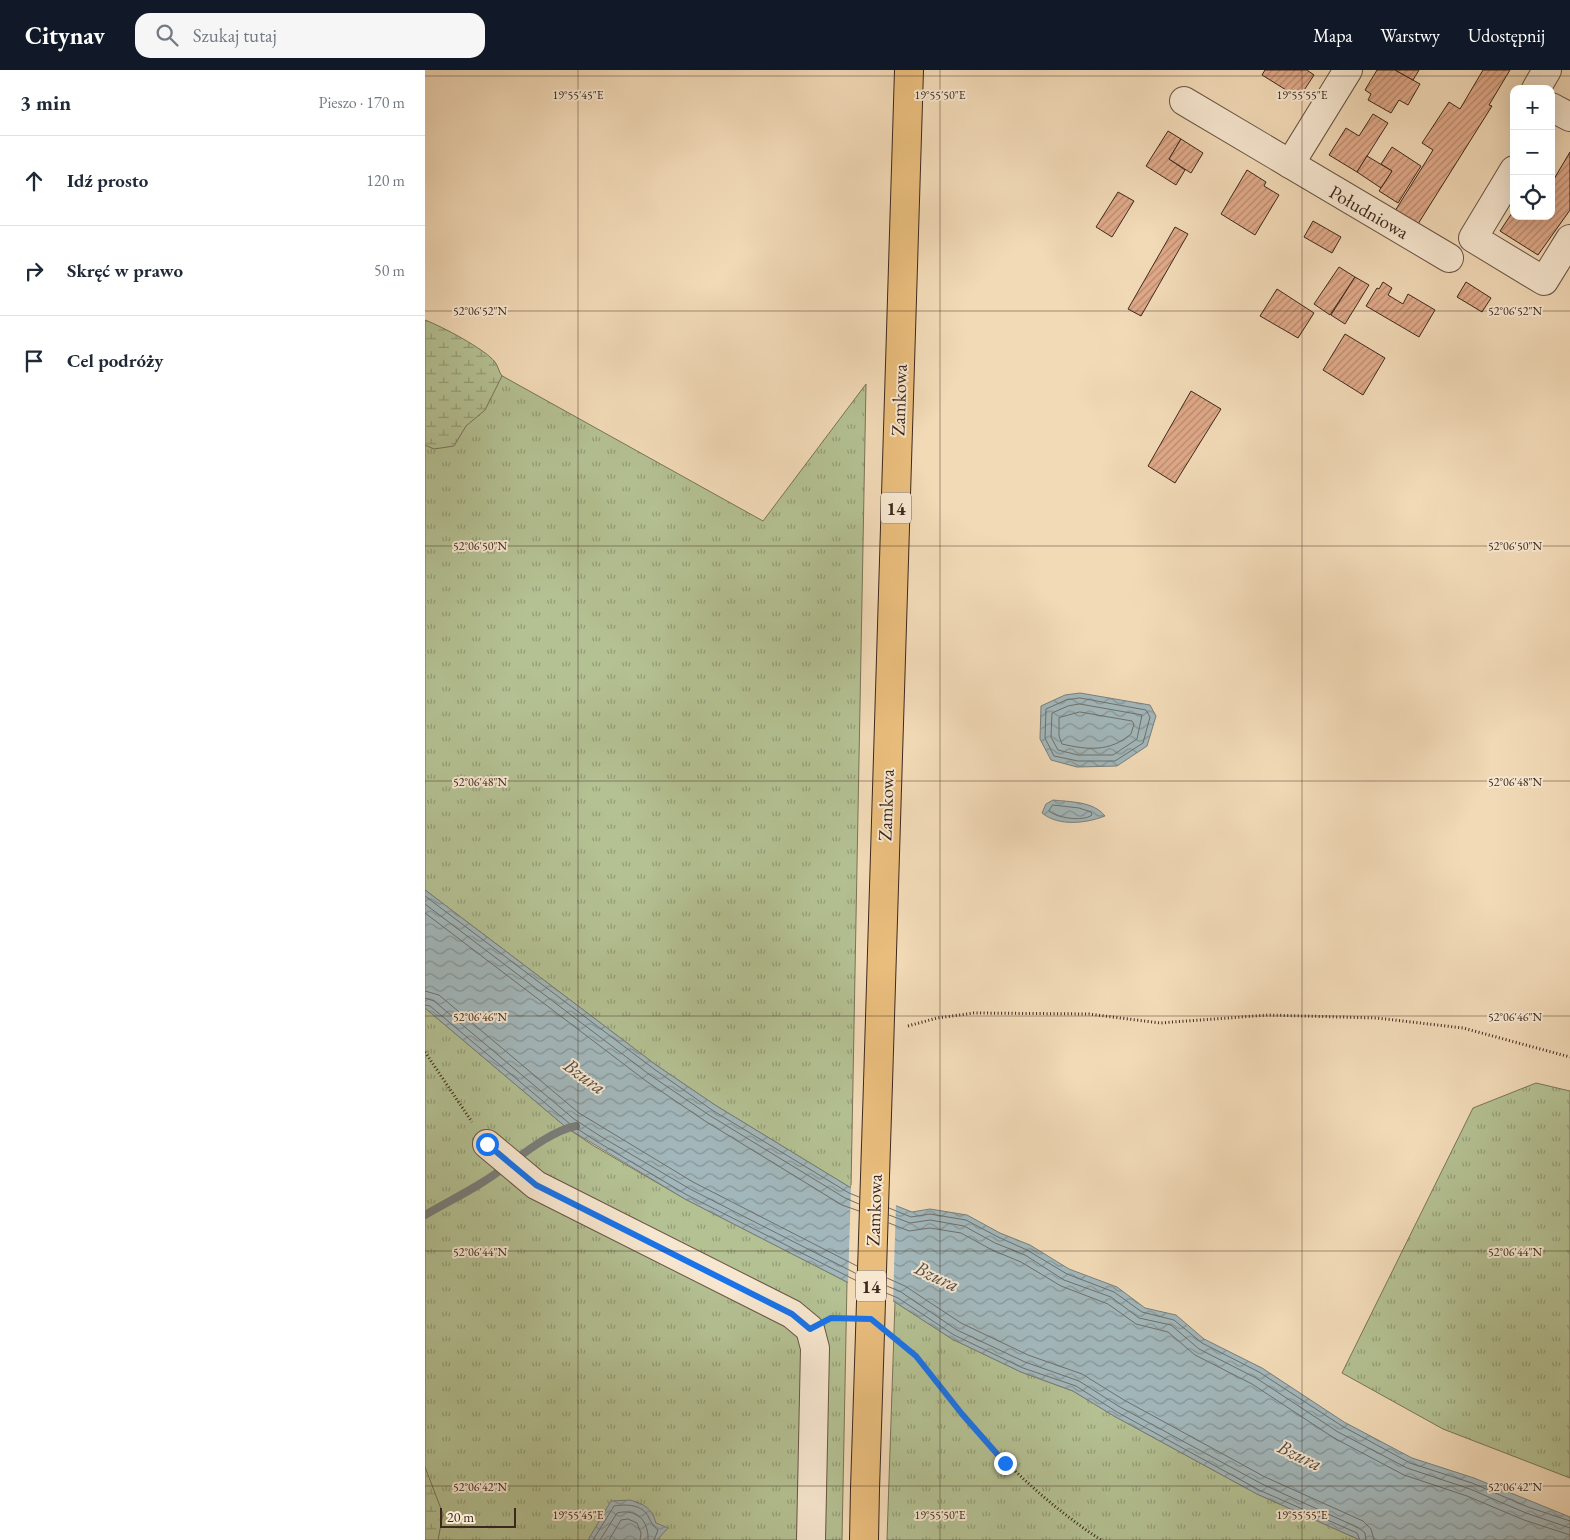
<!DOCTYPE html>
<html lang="pl">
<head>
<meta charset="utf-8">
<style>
	body { margin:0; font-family:"EB Garamond",serif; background:#f6f6f7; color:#1f2937 }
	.controls { position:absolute; right:15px; top:15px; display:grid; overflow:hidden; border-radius:10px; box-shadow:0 5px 20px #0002 }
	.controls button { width:45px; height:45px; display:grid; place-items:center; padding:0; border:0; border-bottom:1px solid #e0e1e3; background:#fff; color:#1f2937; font:25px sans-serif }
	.scale { position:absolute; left:15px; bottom:12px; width:76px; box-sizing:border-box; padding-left:5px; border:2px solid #3c281c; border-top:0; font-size:14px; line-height:18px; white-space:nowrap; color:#3c281c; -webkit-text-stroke:4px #f7e7d0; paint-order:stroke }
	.stop { position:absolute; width:15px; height:15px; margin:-11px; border:4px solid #1a73e8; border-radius:50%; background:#fff }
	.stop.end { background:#1a73e8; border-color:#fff; box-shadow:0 1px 5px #0008 }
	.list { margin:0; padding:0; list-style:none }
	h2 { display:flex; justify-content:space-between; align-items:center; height:65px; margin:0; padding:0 20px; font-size:21px }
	h2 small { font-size:16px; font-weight:400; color:#747a83 }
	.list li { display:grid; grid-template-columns:32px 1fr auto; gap:15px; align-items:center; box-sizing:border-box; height:90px; padding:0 20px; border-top:1px solid #e0e1e3 }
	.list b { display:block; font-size:19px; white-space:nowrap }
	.list em { font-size:16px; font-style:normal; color:#747a83 }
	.icon { flex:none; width:28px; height:28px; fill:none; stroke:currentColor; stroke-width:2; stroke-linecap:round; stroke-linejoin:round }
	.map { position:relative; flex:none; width:1145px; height:1470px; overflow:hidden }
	header { display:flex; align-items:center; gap:30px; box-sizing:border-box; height:70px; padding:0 25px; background:#111827; color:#fff }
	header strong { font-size:24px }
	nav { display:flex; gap:28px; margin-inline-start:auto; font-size:18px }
	.search { width:350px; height:45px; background:#f6f6f7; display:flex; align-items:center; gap:12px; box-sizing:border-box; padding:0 18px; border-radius:15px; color:#747a83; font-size:19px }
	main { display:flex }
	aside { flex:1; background:#fff }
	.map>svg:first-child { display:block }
</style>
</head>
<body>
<header>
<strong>Citynav</strong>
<div class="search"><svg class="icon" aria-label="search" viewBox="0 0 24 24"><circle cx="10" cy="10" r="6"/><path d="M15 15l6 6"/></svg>Szukaj tutaj</div>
<nav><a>Mapa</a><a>Warstwy</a><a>Udostępnij</a></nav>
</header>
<main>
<aside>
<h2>3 min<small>Pieszo · 170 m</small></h2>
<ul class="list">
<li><svg class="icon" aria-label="ahead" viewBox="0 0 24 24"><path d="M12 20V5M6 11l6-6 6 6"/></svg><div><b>Idź prosto</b></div><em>120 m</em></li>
<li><svg class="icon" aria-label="right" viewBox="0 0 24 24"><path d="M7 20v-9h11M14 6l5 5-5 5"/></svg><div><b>Skręć w prawo</b></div><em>50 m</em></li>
<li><svg class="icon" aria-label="arrive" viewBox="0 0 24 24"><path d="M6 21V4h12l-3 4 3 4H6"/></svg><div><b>Cel podróży</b></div></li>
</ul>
</aside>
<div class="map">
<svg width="1145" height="1470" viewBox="0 0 1145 1470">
	<defs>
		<pattern id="grass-tufts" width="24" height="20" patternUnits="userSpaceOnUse" patternTransform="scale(1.25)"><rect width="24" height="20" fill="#b4c193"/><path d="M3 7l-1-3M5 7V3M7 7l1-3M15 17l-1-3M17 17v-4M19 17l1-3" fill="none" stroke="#949d77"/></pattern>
		<pattern id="wetland-marsh" width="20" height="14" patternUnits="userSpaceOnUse" patternTransform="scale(1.25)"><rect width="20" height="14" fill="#b4c193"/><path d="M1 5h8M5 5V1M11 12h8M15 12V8" fill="none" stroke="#949d77"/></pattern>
		<pattern id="water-waves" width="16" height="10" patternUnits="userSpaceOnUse" patternTransform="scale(1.25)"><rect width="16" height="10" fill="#a2b7bb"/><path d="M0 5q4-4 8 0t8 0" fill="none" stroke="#859597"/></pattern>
		<pattern id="building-hatch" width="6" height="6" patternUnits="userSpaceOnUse" patternTransform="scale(1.25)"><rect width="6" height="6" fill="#e0a989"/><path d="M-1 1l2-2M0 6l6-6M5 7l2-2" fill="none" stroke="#b78a6f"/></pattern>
	</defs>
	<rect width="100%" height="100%" fill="#f2dab7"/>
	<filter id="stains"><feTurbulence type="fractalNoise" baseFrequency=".004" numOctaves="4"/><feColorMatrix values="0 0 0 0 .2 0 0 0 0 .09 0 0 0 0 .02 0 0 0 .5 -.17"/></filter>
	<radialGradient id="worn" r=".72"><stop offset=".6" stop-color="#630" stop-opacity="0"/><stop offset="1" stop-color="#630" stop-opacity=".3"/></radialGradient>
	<g fill="url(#grass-tufts)" stroke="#787458">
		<path d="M0,263L338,451L441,314L426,1118L290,1035L231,995L0,820Z"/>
		<path d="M0,938L142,1058L169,1076L260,1129L422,1212L417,1470H0Z"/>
		<path d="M1111,1013L1145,1021V1408L1018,1359L917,1303L1048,1038Z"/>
		<path d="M470,1232L527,1269L596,1302L648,1321L689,1346L832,1424L935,1470H462Z"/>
	</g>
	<g fill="url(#wetland-marsh)" stroke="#787458">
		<path d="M0,250C16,256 60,279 70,292C73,296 74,302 77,306L60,340L41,356L29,376L9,379L0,375Z"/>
		<path d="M0,1397L18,1444L13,1470H0Z"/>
	</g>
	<g fill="url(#water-waves)" stroke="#797e7b">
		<path d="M655,623L725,635L731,646L722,676L692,696L652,697L626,690L615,669L616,636L640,625Z"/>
		<path d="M628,730C645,732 668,731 680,746C662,753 634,757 617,743L621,734Z"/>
		<path d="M0,820L231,995L290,1035L426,1118L487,1142L505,1139L542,1145L575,1163L605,1175L644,1199L692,1217L720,1238L751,1245L779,1269L837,1298L919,1352L987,1388L1049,1408L1145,1447V1470H935L832,1424L689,1346L648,1321L596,1302L527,1269L470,1232L422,1212L260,1129L142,1058L0,938Z"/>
		<path d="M205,1430C219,1434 227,1438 231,1453L243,1458L232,1470H163L186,1431Z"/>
	</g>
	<path fill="#f2dab7" d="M426,1115L471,1133L468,1233L423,1216Z"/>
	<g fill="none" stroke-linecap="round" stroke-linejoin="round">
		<g stroke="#6f706c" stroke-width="1">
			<path d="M655,628L721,640L725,647L718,673L690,691H653L629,686L620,668L621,639L641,630Z"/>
			<path d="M655,634L717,645L712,669L688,685H653L633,680L626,667L627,643L643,636Z"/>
			<path d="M655,642L707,651L709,654L706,664C685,682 663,680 637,674L634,666V648Z"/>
			<path d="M628,735L654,738L666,742L667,745C658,752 632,748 624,741Z"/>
			<path d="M0,826L229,999L287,1040L424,1123L434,1127"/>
			<path d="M0,834L225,1005L284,1045L420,1128L434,1134"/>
			<path d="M0,843L221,1011L280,1051L417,1135L434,1141"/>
			<path d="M0,921L14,925L154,1043L268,1112L432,1196"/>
			<path d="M0,928L9,931L149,1049L175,1066L265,1119L432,1204"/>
			<path d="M0,935L5,936L145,1054L171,1071L262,1125L432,1211"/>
			<path d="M464,1138L486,1147L505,1144L541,1150L573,1167L602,1180L642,1204L689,1222L717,1242L749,1250L777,1273L834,1302L917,1356L985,1393L1047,1413L1103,1437L1145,1451"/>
			<path d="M464,1145L485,1153L505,1150L539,1156L570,1173L600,1185L639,1210L686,1227L714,1248L746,1255L774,1279L831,1308L913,1362L982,1398L1045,1419L1101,1443L1145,1458"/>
			<path d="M464,1153L484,1161L505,1158L536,1163L567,1180L596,1192L636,1216L683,1234L711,1254L743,1262L770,1285L827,1314L909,1368L979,1405L1042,1426L1099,1450L1145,1465"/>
			<path d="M462,1208L480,1216L536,1253L603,1285L657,1304L699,1330L840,1407L938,1451L946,1459L949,1470"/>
			<path d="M462,1216L476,1222L532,1260L600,1292L654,1311L695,1337L837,1414L934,1458L940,1463L941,1470"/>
			<path d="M461,1223L473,1228L529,1265L598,1298L651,1316L692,1342L834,1420L932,1463L935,1470"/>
			<path d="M168,1470L189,1436C201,1434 218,1434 224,1448C227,1454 228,1456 233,1460L229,1470"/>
			<path d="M175,1470L192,1443C212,1438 224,1451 223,1470"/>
			<path d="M184,1470L196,1450L203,1449L212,1453L216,1463L215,1470"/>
		</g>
		<path stroke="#797e7b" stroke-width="8" d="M0,1145C19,1134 39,1124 58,1112C85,1096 120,1062 151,1056"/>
	</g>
	<g fill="url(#building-hatch)" stroke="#3c281c">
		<path d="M840,0H882L889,5L874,28L837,5Z"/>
		<path d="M952,0H970L995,14L983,35L974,30L966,43L943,30L946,24L940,20Z"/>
		<path d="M970,0H994L988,10Z"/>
		<path d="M1058,0H1085L1064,35L1067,36L993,154L970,141L1008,80L997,73L1024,32L1035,39Z"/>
		<path d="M948,44L963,53L932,102L904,85L921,58L934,66Z"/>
		<path d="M743,61L756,69L744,89L760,100L751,115L721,96Z"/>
		<path d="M756,69L778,83L766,103L744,89Z"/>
		<path d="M967,77L996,96L973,133L954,121L967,101L956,94Z"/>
		<path d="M1145,82V140L1113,185L1075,161L1089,140V146H1126V114Z"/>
		<path d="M942,86L967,101L956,118L932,102Z"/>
		<path d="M822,100L841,112L839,116L854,125L830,165L796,144Z"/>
		<path d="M693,122L709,131L687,167L671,157Z"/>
		<path d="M888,151L916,167L907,183L879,167Z"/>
		<path d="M750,157L763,164L716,246L703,239Z"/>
		<path d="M914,197L930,207L905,245L889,234Z"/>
		<path d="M930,207L944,215L920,254L906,245Z"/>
		<path d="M958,212L967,218L963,225L978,234L983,224L1010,240L994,267L941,236L952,218L954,219Z"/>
		<path d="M1041,212L1066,228L1057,242L1032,227Z"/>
		<path d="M852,219L889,243L873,268L835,246Z"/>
		<path d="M920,264L960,288L938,325L898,300Z"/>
		<path d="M766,321L796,339L750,413L723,396Z"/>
	</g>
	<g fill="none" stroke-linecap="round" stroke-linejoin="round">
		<g stroke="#6a5443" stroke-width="30">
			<g id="minor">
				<path d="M1111,19L1122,0"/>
				<path d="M759,31L1024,188"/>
				<path d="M1126,37L1145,47"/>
				<path d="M865,94L923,0"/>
				<path d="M1089,100L1048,168L1119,211L1145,169"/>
				<path d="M62,1074L111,1115L367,1244L385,1259L390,1278L386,1470"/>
			</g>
		</g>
		<g stroke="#3c281c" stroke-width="30">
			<g id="major">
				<path d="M453,1013L484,0"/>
				<path d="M439,1470L440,1419"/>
			</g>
		</g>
		<g stroke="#3c281c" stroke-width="3" stroke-dasharray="1 2.5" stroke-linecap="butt">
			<path d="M483,956L512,948L549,943L664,944L735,953L843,945L952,948L1038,958L1145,987"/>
			<path d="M0,982L47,1052"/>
			<path d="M471,1269C499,1292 515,1319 538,1346C579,1393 624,1436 676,1470"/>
		</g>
		<use href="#minor" stroke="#f7e7d0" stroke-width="28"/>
		<use href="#major" stroke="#e9bd7c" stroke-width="28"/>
		<g stroke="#3c281c" stroke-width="30" stroke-linecap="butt">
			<path id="major-bridge" d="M440,1419L453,1013"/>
		</g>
		<use href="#major-bridge" stroke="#e9bd7c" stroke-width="28"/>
	</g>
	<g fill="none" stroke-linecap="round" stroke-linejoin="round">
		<path stroke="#1a73e8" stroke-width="6" d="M62,1074L111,1115L367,1244L385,1259L406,1248L446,1249L491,1286L537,1344L580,1393"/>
	</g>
	<path fill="none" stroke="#3c281c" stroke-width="1" stroke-opacity="0.45" d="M153,0V1470M515,0V1470M877,0V1470M0,6H1145M0,241H1145M0,476H1145M0,711H1145M0,946H1145M0,1181H1145M0,1416H1145"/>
	<g text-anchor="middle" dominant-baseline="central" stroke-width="4" stroke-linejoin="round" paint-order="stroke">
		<g fill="#f7e7d0" stroke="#746152" stroke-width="1">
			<rect x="456" y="422.5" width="30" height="31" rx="4"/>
			<rect x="431" y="1200.5" width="30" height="31" rx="4"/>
		</g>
		<g font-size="18" font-weight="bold" fill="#3c281c">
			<text x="471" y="438">14</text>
			<text x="446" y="1216">14</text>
		</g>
		<g font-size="19" fill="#3c281c" stroke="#f7e7d0">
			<text transform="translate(944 142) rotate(30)">Południowa</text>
			<text transform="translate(474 330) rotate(-88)">Zamkowa</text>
			<text transform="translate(461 735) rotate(-88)">Zamkowa</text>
			<text transform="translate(449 1140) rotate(-88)">Zamkowa</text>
		</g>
		<g font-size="20" font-style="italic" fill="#564c44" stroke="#f7e7d0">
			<text transform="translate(160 1006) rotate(36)">Bzura</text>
			<text transform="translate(512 1206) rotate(25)">Bzura</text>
			<text transform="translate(875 1385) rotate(26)">Bzura</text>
		</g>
	</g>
	<g font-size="12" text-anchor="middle" fill="#3c281c" stroke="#f7e7d0" stroke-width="4" stroke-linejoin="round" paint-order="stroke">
		<text x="153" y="29">19°55'45"E</text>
		<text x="515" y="29">19°55'50"E</text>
		<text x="877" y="29">19°55'55"E</text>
		<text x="55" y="245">52°06'52"N</text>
		<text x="1090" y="245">52°06'52"N</text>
		<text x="55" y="480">52°06'50"N</text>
		<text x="1090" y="480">52°06'50"N</text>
		<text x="55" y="716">52°06'48"N</text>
		<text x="1090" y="716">52°06'48"N</text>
		<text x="55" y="951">52°06'46"N</text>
		<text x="1090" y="951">52°06'46"N</text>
		<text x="55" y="1186">52°06'44"N</text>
		<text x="1090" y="1186">52°06'44"N</text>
		<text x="55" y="1421">52°06'42"N</text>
		<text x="1090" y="1421">52°06'42"N</text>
		<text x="153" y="1449">19°55'45"E</text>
		<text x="515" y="1449">19°55'50"E</text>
		<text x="877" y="1449">19°55'55"E</text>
	</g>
	<rect width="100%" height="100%" filter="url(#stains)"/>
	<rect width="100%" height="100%" fill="url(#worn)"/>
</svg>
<div class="controls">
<button>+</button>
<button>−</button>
<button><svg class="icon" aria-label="locate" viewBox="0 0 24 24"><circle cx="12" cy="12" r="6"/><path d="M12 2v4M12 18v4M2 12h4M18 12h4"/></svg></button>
</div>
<div class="scale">20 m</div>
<div class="stop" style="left:62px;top:1074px"></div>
<div class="stop end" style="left:580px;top:1393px"></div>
</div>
</main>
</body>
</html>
